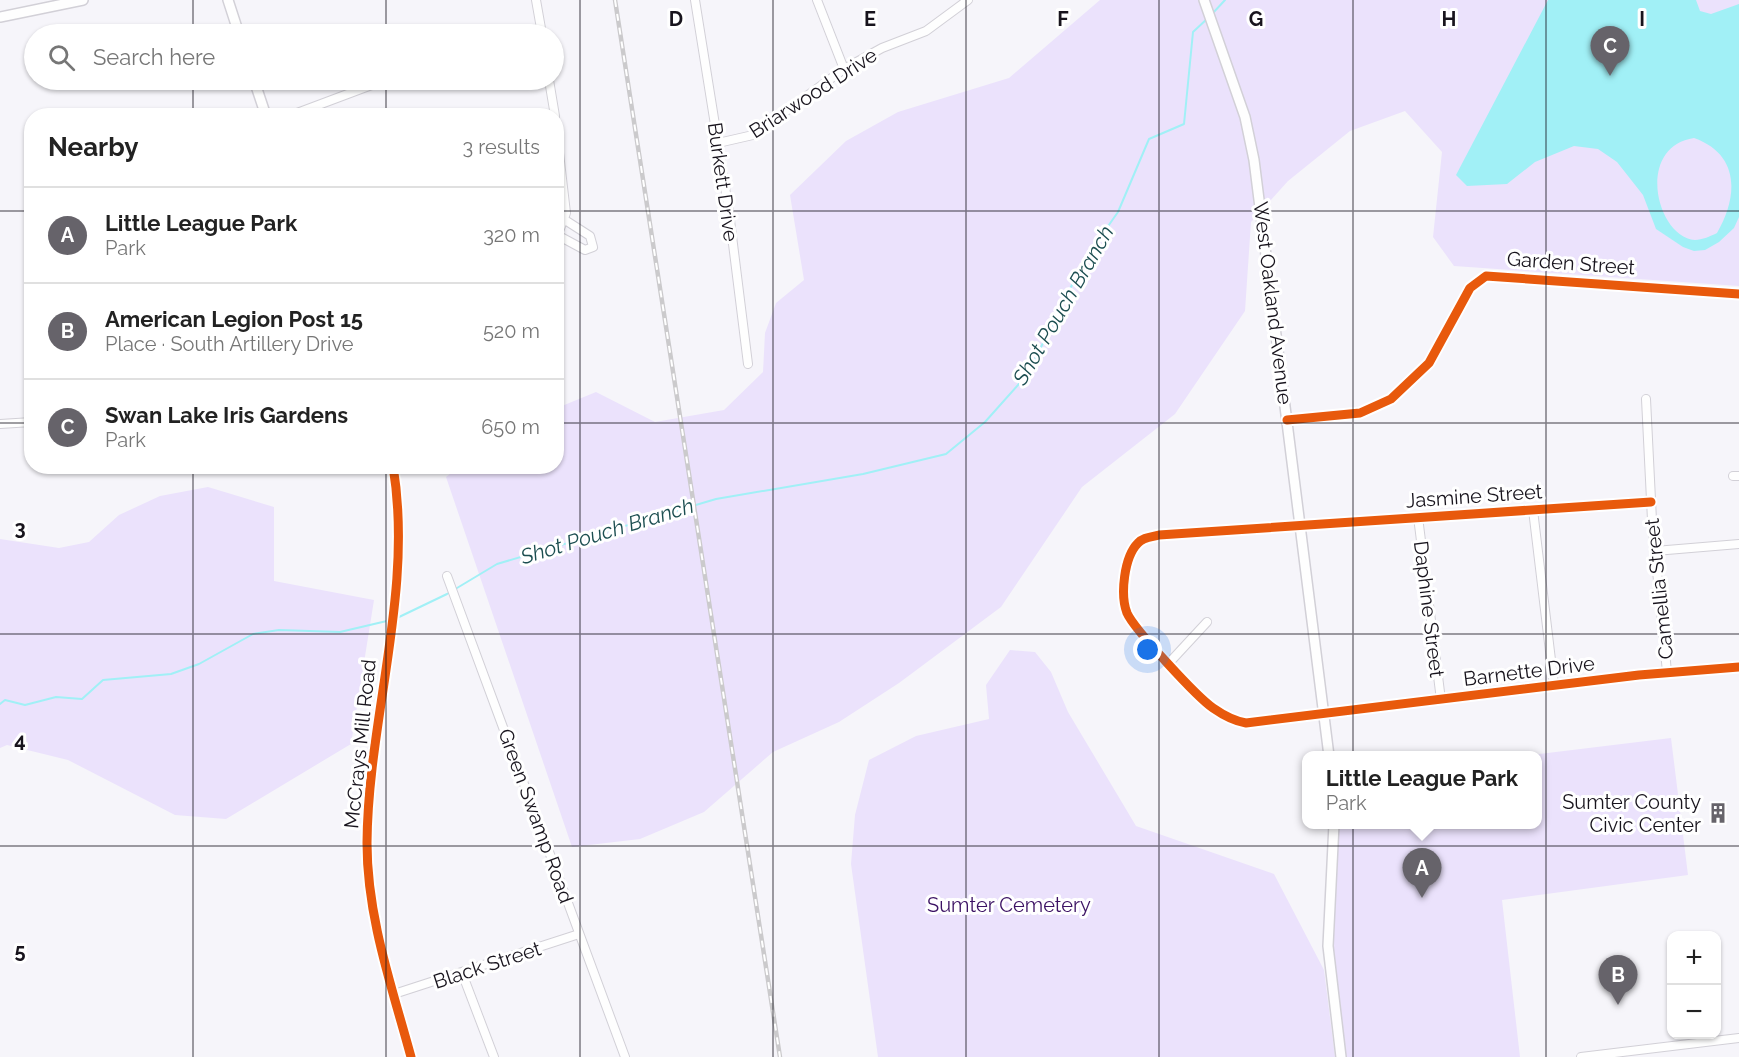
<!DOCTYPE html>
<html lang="en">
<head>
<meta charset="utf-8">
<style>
	body { margin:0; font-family:Raleway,sans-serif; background:#f6f6f6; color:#222 }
	.controls { position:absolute; right:18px; bottom:18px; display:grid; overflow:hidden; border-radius:12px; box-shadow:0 2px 4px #0004 }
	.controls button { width:54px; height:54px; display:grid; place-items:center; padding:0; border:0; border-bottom:2px solid #e0e0e0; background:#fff; color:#222; font:30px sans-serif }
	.you { position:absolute; left:1148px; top:650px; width:21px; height:21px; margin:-15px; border:4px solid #fff; border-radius:50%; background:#1a73e8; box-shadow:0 0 0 9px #1a73e833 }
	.badge { display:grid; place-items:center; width:39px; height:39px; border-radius:50%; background:#66636a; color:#fff; font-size:20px; font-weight:700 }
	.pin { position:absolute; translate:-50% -50px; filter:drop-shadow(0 2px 3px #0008) }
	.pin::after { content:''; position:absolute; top:32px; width:21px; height:18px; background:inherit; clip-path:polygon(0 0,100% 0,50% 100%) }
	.popup { position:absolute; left:1302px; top:751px; width:240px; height:78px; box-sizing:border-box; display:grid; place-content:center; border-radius:12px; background:#fff; filter:drop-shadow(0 2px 4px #0005); font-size:20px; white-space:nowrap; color:#767676 }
	.popup b { font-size:22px; color:#222 }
	.popup::after { content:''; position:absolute; left:50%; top:100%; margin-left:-12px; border:12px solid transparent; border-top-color:#fff }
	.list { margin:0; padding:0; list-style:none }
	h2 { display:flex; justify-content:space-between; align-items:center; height:78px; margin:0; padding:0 24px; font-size:26px }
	h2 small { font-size:20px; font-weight:400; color:#767676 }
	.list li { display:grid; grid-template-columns:39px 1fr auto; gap:18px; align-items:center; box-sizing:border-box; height:96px; padding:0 24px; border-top:2px solid #e0e0e0 }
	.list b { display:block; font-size:22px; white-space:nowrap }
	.list p { margin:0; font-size:20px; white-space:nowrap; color:#767676 }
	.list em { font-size:20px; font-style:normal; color:#767676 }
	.icon { flex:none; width:33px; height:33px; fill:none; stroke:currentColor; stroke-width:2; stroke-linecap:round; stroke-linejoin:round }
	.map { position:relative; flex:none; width:1739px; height:1057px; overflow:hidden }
	.search { position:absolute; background:#fff; box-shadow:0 2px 4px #0004; left:24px; top:24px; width:540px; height:66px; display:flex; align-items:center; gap:15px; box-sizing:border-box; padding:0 21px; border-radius:33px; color:#767676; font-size:22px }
	.panel { position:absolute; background:#fff; box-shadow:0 2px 4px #0004; left:24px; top:108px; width:540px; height:366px; border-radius:24px }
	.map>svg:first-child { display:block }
</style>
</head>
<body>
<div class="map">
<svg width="1739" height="1057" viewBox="0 0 1739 1057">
	<rect width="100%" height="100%" fill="#f6f5fa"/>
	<g fill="#ebe2fc">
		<path d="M1100,0H1739V286L1454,266L1433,237L1442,152L1405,111L1350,131L1288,181L1251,222L1245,311L1175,414L1082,487L1001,607L899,683L839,722L773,752L704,812L640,839L572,847L446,477L459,467L556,466L557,408L596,392L655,422L724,410L763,372L765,333L776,303L804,280L790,195L846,141L898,112L1009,78Z"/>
		<path d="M208,487L274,507V581L374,600L351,744L226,819L175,815L68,760L7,745L0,748V539L59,548L89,542L119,515L160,496Z"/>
		<path d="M1010,650L1035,652L1051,672L1068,712L1136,826L1274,874L1324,970L1335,1057H878L851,864L855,815L869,760L916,736L989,719L986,685Z"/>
		<path d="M1671,738L1688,875L1502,900L1520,1057H1341L1330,975L1334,825L1538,824V756L1531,755Z"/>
	</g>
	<path fill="#a1f0f6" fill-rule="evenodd" d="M1548,0H1696L1700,11L1711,14L1739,4V217L1734,228L1719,242L1705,250L1694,251L1683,247L1656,229L1643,195L1617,162L1598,149L1574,146L1535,162L1507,184L1467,186L1456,175ZM1694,138C1739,154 1739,195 1717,233C1711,236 1702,240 1695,240C1656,237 1635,147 1694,138Z"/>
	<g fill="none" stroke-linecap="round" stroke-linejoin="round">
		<g stroke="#a1f0f6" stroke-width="2">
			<path d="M1212,14L1225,0"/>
			<path d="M397,618L447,594L497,564L716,499L863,474L946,454L985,422L1027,375L1085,259L1118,212L1149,139L1184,124L1193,32L1208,18"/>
			<path d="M0,704L5,700L25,705L56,697L82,699L103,680L171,674L199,664L253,634L279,630L340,632L391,620"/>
		</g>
		<g stroke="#d2d0d7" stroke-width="10">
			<g id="minor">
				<path d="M536,0L542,34"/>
				<path d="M695,0L729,212L748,364"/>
				<path d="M817,0L844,69"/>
				<path d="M549,80L555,116"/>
				<path d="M289,116L385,80"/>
				<path d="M556,127L566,213L556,239"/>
				<path d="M718,143L753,135L844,69L882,48L926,31L968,0"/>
				<path d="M559,236L585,250L593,247L590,236L565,220"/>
				<path d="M1646,399L1652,520L1667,672"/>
				<path d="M1287,420L1360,413L1391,399L1429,363L1470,288L1486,276L1739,294"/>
				<path d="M0,424L32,422"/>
				<path d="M1733,476H1739"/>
				<path d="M1651,502L1159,535C1152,537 1143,537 1138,543C1124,557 1120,595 1127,613C1134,629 1197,697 1213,708C1223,715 1234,721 1246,723L1639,675L1739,667"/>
				<path d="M1533,510L1554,685"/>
				<path d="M1418,517L1441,700"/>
				<path d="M1655,551L1739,544"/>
				<path d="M447,576L625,1057"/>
				<path d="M1169,663L1207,622"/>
				<path d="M462,973L494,1057"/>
				<path d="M394,994L579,934"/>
				<path d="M1581,1057L1739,1038"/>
			</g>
		</g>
		<g stroke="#d2d0d7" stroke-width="12">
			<g id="tertiary">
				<path d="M228,0L239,34"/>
				<path d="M1204,0L1245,117L1254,160L1329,756"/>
				<path d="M0,17L83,0"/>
				<path d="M254,80L266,116"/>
				<path d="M393,466C414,592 368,718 367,843C367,917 392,987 411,1057"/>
				<path d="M1334,824L1328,946L1341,1057"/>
			</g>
		</g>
		<use href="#minor" stroke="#fefefe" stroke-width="8"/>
		<use href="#tertiary" stroke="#fefefe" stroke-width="9"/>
		<g stroke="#cbcacc" stroke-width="4.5">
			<path id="rail" d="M615,0L780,1057"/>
		</g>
		<use href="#rail" stroke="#fff" stroke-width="2" stroke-dasharray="7" stroke-linecap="butt"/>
		<g stroke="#fff" stroke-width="13">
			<g id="cycleway">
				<path d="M1287,420L1360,413L1391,399L1429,363L1470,288L1486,276L1739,294"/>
				<path d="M393,466C414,592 368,718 367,843C367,917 392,987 411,1057"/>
				<path d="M1651,502L1159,535C1152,537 1143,537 1138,543C1124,557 1120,595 1127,613C1134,629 1197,697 1213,708C1223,715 1234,721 1246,723L1639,675L1739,667"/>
			</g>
		</g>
		<use href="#cycleway" stroke="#e8590c" stroke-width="9"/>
	</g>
	<path fill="none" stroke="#18141d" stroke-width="1.5" stroke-opacity="0.55" d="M193,0V34M386,0V34M580,0V1057M773,0V1057M966,0V1057M1159,0V1057M1353,0V1057M1546,0V1057M193,80V116M386,80V116M0,211H32M556,211H1739M0,423H32M556,423H1739M193,466V1057M386,466V1057M0,634H1739M0,846H1739"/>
	<defs>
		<g id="building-bare" transform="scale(1.62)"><path d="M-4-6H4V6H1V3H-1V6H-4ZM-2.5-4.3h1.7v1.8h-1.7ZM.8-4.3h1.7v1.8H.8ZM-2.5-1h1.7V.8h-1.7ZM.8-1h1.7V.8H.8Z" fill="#66636a" stroke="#fff" stroke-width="2.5" paint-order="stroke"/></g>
	</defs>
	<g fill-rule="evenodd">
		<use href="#building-bare" x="1718" y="813"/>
	</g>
	<g text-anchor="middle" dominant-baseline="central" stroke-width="6" stroke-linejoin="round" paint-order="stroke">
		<g font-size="20" fill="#18141d" stroke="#fff">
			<text transform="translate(813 93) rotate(-33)">Briarwood Drive</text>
			<text transform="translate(723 182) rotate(82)">Burkett Drive</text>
			<text transform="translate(1571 263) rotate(4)">Garden Street</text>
			<text transform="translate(1273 303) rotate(83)">West Oakland Avenue</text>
			<text transform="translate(1474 496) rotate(-4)">Jasmine Street</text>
			<text transform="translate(1659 589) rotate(-96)">Camellia Street</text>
			<text transform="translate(1429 609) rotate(83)">Daphine Street</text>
			<text transform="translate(1529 671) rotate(-7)">Barnette Drive</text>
			<text transform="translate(360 744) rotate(-84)">McCrays Mill Road</text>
			<text transform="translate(536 816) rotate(70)">Green Swamp Road</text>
			<text transform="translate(487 965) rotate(-18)">Black Street</text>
		</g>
		<g font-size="20" fill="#18141d" stroke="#fff" text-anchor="end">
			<text x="1701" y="802">Sumter County<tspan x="1701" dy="23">Civic Center</tspan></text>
		</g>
		<g font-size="20" fill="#3c1264" stroke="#fff">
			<text x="1009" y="905">Sumter Cemetery</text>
		</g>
		<g font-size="21" font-style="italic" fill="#1c4e51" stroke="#fff">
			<text transform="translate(1063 305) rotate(-60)">Shot Pouch Branch</text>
			<text transform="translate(607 531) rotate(-17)">Shot Pouch Branch</text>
		</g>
	</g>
	<g font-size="20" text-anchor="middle" font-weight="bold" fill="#18141d" stroke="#fff" stroke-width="6" stroke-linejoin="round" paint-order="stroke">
		<text x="676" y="26">D</text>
		<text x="870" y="26">E</text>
		<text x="1063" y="26">F</text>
		<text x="1256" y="26">G</text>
		<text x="1449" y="26">H</text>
		<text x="1642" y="26">I</text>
		<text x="20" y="535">3</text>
		<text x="20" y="747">4</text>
		<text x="20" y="958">5</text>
	</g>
</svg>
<div class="controls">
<button>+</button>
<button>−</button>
</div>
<div class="you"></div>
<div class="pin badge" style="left:1422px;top:898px">A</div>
<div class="popup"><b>Little League Park</b>Park</div>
<div class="pin badge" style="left:1618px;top:1005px">B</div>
<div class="pin badge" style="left:1610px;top:76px">C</div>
<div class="search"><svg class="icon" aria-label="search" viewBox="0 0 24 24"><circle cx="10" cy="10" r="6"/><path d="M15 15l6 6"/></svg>Search here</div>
<section class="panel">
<h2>Nearby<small>3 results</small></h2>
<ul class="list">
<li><span class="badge">A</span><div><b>Little League Park</b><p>Park</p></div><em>320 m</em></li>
<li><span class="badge">B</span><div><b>American Legion Post 15</b><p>Place · South Artillery Drive</p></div><em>520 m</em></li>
<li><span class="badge">C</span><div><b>Swan Lake Iris Gardens</b><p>Park</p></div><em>650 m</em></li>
</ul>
</section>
</div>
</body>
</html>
